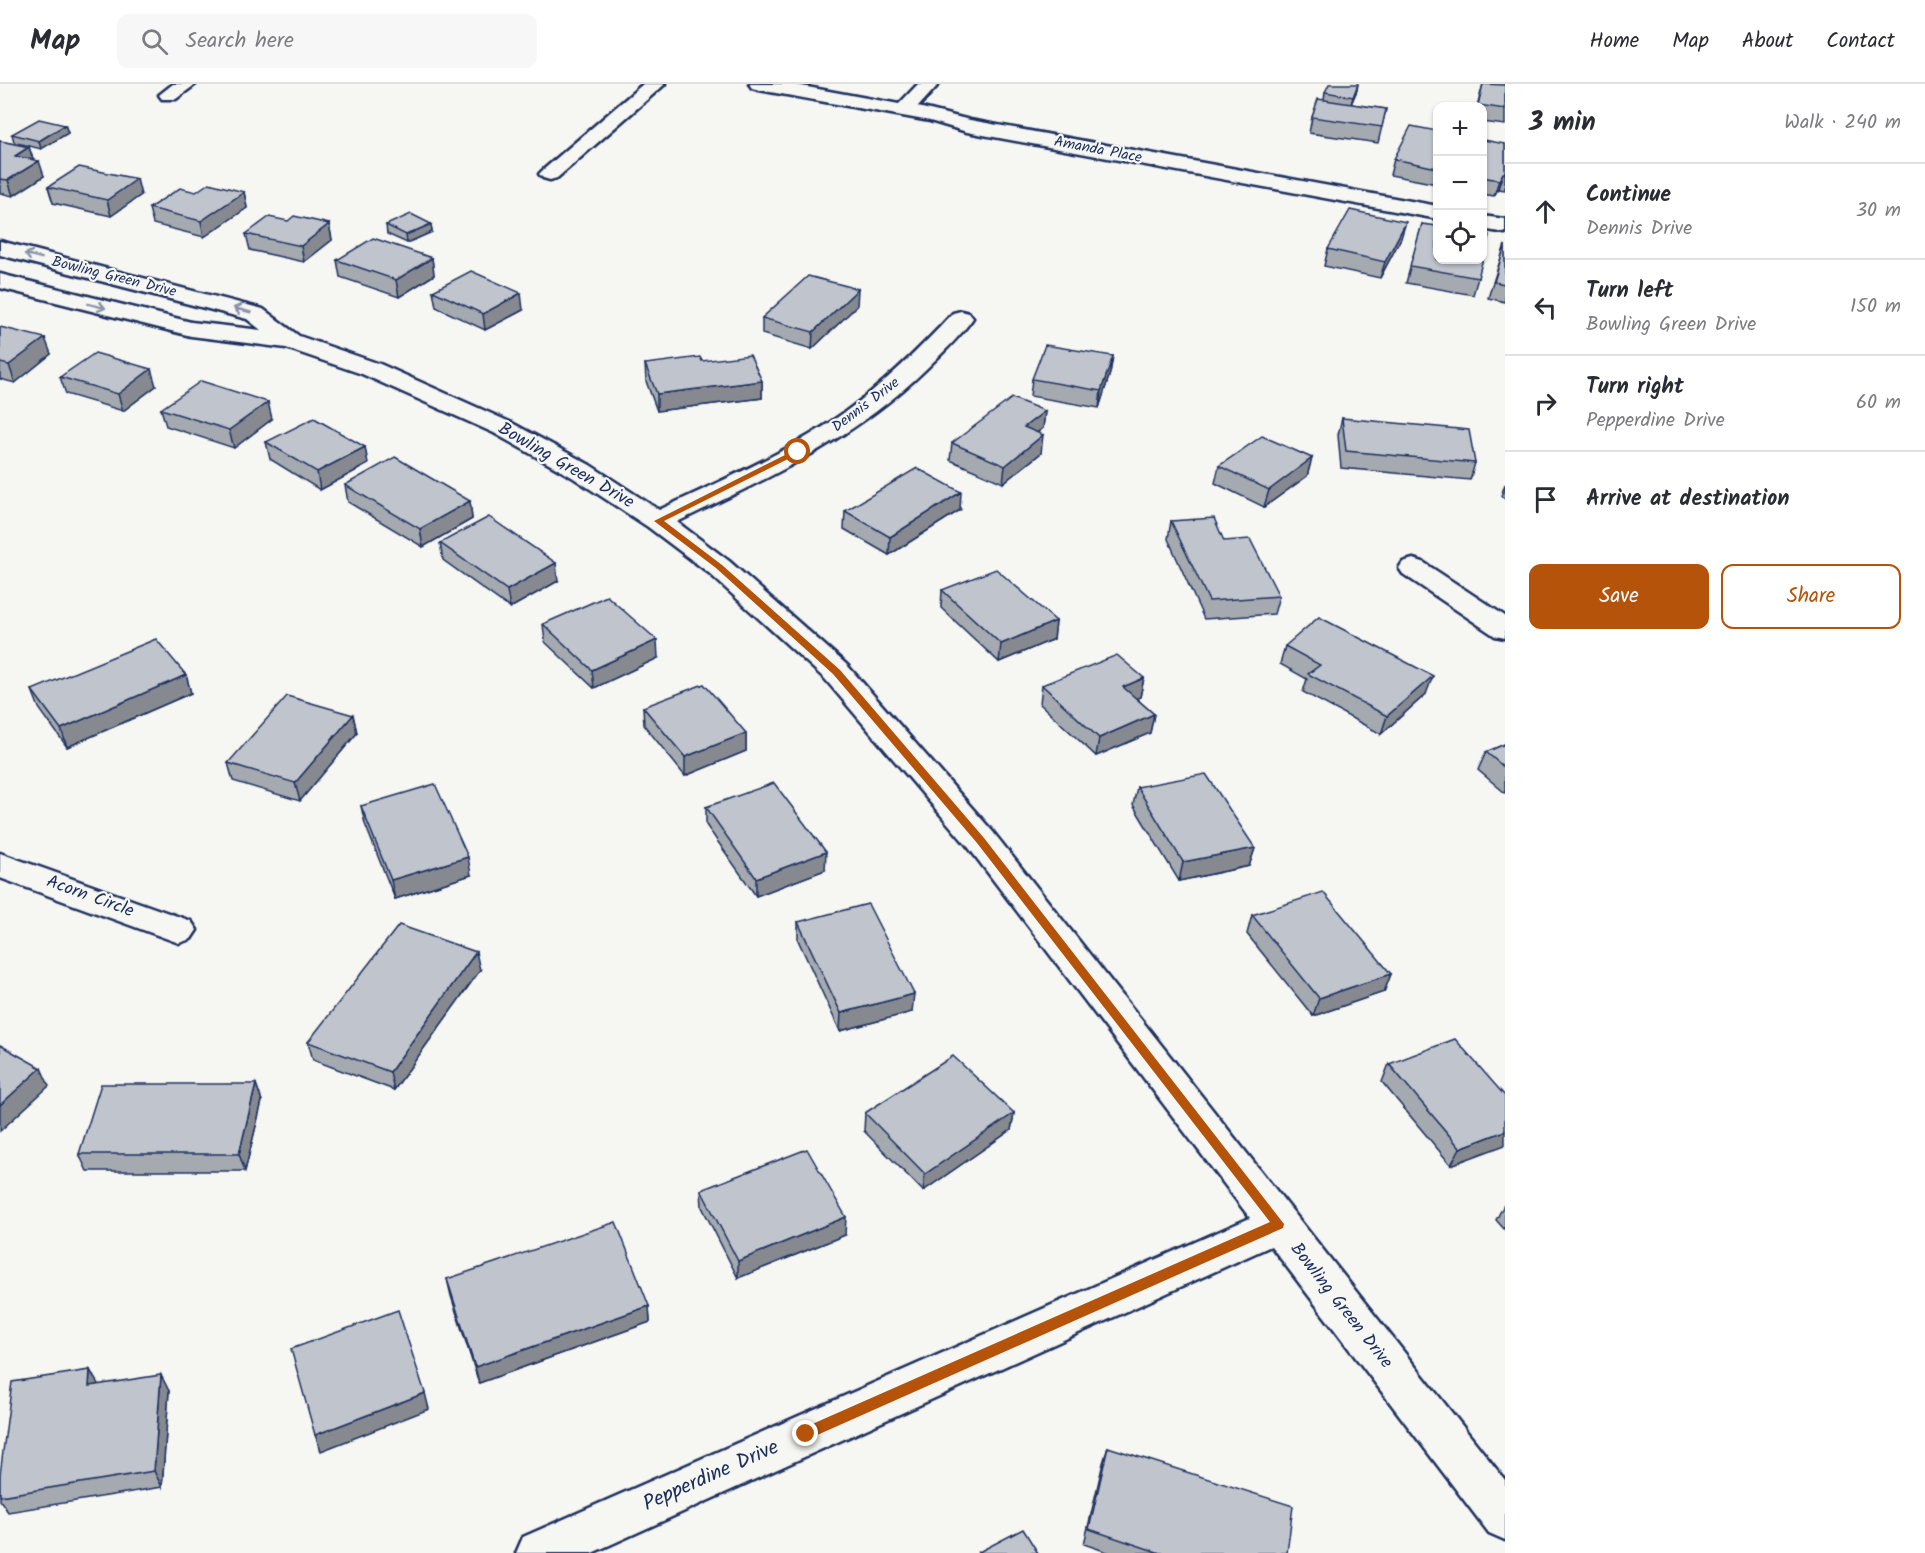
<!DOCTYPE html>
<html lang="en">
<head>
<meta charset="utf-8">
<style>
	body { margin:0; font-family:Kalam,sans-serif; background:#f7f7f7; color:#2b2b33 }
	.controls { position:absolute; right:18px; top:18px; display:grid; overflow:hidden; border-radius:12px; box-shadow:0 2px 4px #0004 }
	.controls button { width:54px; height:54px; display:grid; place-items:center; padding:0; border:0; border-bottom:2px solid #e1e1e2; background:#fff; color:#2b2b33; font:30px sans-serif }
	.stop { position:absolute; width:18px; height:18px; margin:-14px; border:4px solid #b45309; border-radius:50%; background:#fff }
	.stop.end { background:#b45309; border-color:#fff; box-shadow:0 2px 6px #0008 }
	.list { margin:0; padding:0; list-style:none }
	h2 { display:flex; justify-content:space-between; align-items:center; height:78px; margin:0; padding:0 24px; font-size:26px }
	h2 small { font-size:20px; font-weight:400; color:#7c7c81 }
	.list li { display:grid; grid-template-columns:39px 1fr auto; gap:18px; align-items:center; box-sizing:border-box; height:96px; padding:0 24px; border-top:2px solid #e1e1e2 }
	.list b { display:block; font-size:22px; white-space:nowrap }
	.list p { margin:0; font-size:20px; white-space:nowrap; color:#7c7c81 }
	.list em { font-size:20px; font-style:normal; color:#7c7c81 }
	.actions { display:flex; gap:12px; padding:18px 24px }
	.actions a { flex:1; padding:14px 0; border:2px solid #b45309; border-radius:12px; text-align:center; font-size:21px; color:#b45309 }
	.actions .main { background:#b45309; color:#fff }
	.icon { flex:none; width:33px; height:33px; fill:none; stroke:currentColor; stroke-width:2; stroke-linecap:round; stroke-linejoin:round }
	.map { position:relative; flex:none; width:1505px; height:1469px; overflow:hidden }
	header { display:flex; align-items:center; gap:36px; box-sizing:border-box; height:84px; padding:0 30px; background:#fff; border-bottom:2px solid #e1e1e2 }
	header strong { font-size:28px }
	nav { display:flex; gap:33px; margin-inline-start:auto; font-size:21px }
	.search { width:420px; height:54px; background:#f7f7f7; display:flex; align-items:center; gap:15px; box-sizing:border-box; padding:0 21px; border-radius:12px; color:#7c7c81; font-size:22px }
	main { display:flex }
	aside { flex:1; background:#fff }
	.map>svg:first-child { display:block }
</style>
</head>
<body>
<header>
<strong>Map</strong>
<div class="search"><svg class="icon" aria-label="search" viewBox="0 0 24 24"><circle cx="10" cy="10" r="6"/><path d="M15 15l6 6"/></svg>Search here</div>
<nav><a>Home</a><a>Map</a><a>About</a><a>Contact</a></nav>
</header>
<main>
<div class="map">
<svg width="1505" height="1469" viewBox="0 0 1505 1469">
	<rect width="100%" height="100%" fill="#f6f6f2"/>
	<filter id="ink" filterUnits="userSpaceOnUse"><feTurbulence type="fractalNoise" baseFrequency=".0167" numOctaves="2"/><feDisplacementMap in="SourceGraphic" scale="12" xChannelSelector="R" yChannelSelector="G"/><feConvolveMatrix kernelMatrix="1 2 1 2 8 2 1 2 1" color-interpolation-filters="sRGB"/></filter>
	<g filter="url(#ink)">
		<g fill="none" stroke-linecap="round" stroke-linejoin="round">
			<g stroke="#1b2f5e" stroke-width="5">
				<g id="minor">
					<path d="M173,0H196L176,15H162L159,11Z"/>
					<path d="M643,0H665L557,94L550,96L543,94L539,90L543,86Z"/>
					<path d="M749,0H791L899,20L918,0H939L918,23L970,36L1438,122V135L967,48L930,37L759,6L752,4Z"/>
					<path d="M1482,132L1505,135V149L1482,145Z"/>
					<path d="M0,157L263,225L299,252L380,280L512,339L590,381L659,426C722,396 788,369 845,328C885,299 920,265 953,229L961,227L969,229L973,234C960,253 942,269 926,285C853,356 768,394 677,438L729,477L847,581L993,748L1505,1396V1456L1489,1449L1271,1162L592,1469H516L523,1453L1250,1134L969,764L825,595L709,489L648,443L572,393L494,349L362,290L286,264L191,252L0,204V190L191,238L261,246L247,235L0,171Z"/>
					<path d="M1413,475L1423,478L1505,532V554L1495,552L1403,490L1399,484L1403,478Z"/>
					<path d="M0,769L191,837L197,846L191,855L179,859L0,794Z"/>
				</g>
			</g>
			<use href="#minor" fill="#f6f6f2" fill-rule="evenodd"/>
		</g>
		<g fill="#a5a9b0" stroke="#1b2f5e" stroke-width="1.5">
			<path d="M1483,0L1505,1V41L1482,38V22H1477Z"/>
			<path d="M1357,6L1351,20L1386,25L1378,59L1309,49L1312,33L1324,16L1325,8Z"/>
			<path d="M65,41L68,49L41,65L14,58L12,50Z"/>
			<path d="M1437,47V100L1390,91L1394,75Z"/>
			<path d="M0,57L29,63L33,75L44,92L13,112L0,109Z"/>
			<path d="M1482,59L1505,60V106L1498,105L1494,112L1482,110Z"/>
			<path d="M48,103L141,111L111,132L53,119Z"/>
			<path d="M196,108H244L247,124L204,153L153,140L149,124Z"/>
			<path d="M288,137L329,140L332,156L304,178L250,166L246,150Z"/>
			<path d="M431,140L432,148L407,159L387,150L386,141Z"/>
			<path d="M1422,140L1478,194L1473,211L1406,199Z"/>
			<path d="M1401,154L1380,194L1324,182L1328,165Z"/>
			<path d="M1505,161V218L1488,214Z"/>
			<path d="M432,174L434,191L399,213L340,193L337,176Z"/>
			<path d="M433,207L523,226L485,246L436,223Z"/>
			<path d="M857,222L812,265L762,250V234Z"/>
			<path d="M0,243L51,270L15,299L0,295Z"/>
			<path d="M1113,272L1110,289L1099,324L1030,312L1032,295Z"/>
			<path d="M702,277L762,297V314L657,327L646,297L645,280Z"/>
			<path d="M60,293L156,302L123,327L66,310Z"/>
			<path d="M161,325L272,335L234,364L166,342Z"/>
			<path d="M1045,327L1043,344L1037,349L1041,369L1003,399L950,376L952,359Z"/>
			<path d="M1342,334L1475,379L1470,396L1341,384L1338,351Z"/>
			<path d="M266,358L365,363L368,380L320,406L270,375Z"/>
			<path d="M1312,374L1307,392L1264,423L1215,399L1219,382Z"/>
			<path d="M1505,400V415L1501,412Z"/>
			<path d="M345,401L470,417L472,435L423,463L348,418Z"/>
			<path d="M960,426L889,471L844,445L845,427Z"/>
			<path d="M1171,437L1224,457L1279,512L1274,530L1204,535L1168,455Z"/>
			<path d="M440,459L558,497L510,524L443,476Z"/>
			<path d="M942,506L1056,537L1054,555L999,578L941,524Z"/>
			<path d="M543,540L658,574L594,604L545,558Z"/>
			<path d="M1285,562L1426,610L1381,650L1303,608L1307,595L1280,580Z"/>
			<path d="M186,591L191,609L67,663L39,624L32,606Z"/>
			<path d="M1144,594L1140,613L1136,614L1154,630L1150,649L1096,672L1040,620L1042,601Z"/>
			<path d="M643,623L746,649V667L685,692L644,641Z"/>
			<path d="M353,631L357,649L300,717L233,697L228,679Z"/>
			<path d="M1505,660V709L1478,686L1486,668Z"/>
			<path d="M1137,703L1255,764L1249,782L1179,797L1133,721Z"/>
			<path d="M361,722L471,791L395,815L365,740Z"/>
			<path d="M706,723L825,786L756,812L706,741Z"/>
			<path d="M1252,831L1391,890L1384,908L1313,932L1247,850Z"/>
			<path d="M798,838L912,928L840,947L798,856Z"/>
			<path d="M480,886L394,1006L313,976L308,958Z"/>
			<path d="M1389,980L1505,1012L1451,1081L1382,998Z"/>
			<path d="M256,1000L262,1017L245,1087H87L79,1070Z"/>
			<path d="M865,1029H1014L1011,1046L923,1107L864,1047Z"/>
			<path d="M701,1106L845,1151L738,1194L702,1123Z"/>
			<path d="M1505,1119V1146L1496,1136Z"/>
			<path d="M447,1195L649,1222L650,1238L479,1299L451,1212Z"/>
			<path d="M90,1286L98,1301L169,1307L162,1403L8,1428L0,1416V1391Z"/>
			<path d="M1108,1363L1287,1469H1110L1084,1460L1103,1379Z"/>
		</g>
		<g fill="#868990" stroke="#1b2f5e" stroke-width="1.5">
			<path d="M1358,0L1357,6L1351,20L1353,13Z"/>
			<path d="M65,41L68,49L41,65L39,57Z"/>
			<path d="M29,63L34,79L15,72Z"/>
			<path d="M39,77L44,92L13,112L8,96Z"/>
			<path d="M1503,89L1498,105L1494,112L1499,96Z"/>
			<path d="M137,95L141,111L111,132L107,116Z"/>
			<path d="M244,108L247,124L204,153L201,137Z"/>
			<path d="M1406,138L1401,154L1380,194L1385,178Z"/>
			<path d="M329,140L332,156L304,178L301,162Z"/>
			<path d="M431,140L432,148L407,159L406,151Z"/>
			<path d="M432,174L434,191L399,213L396,196Z"/>
			<path d="M858,205L857,222L812,265L813,248Z"/>
			<path d="M521,209L523,226L485,246L483,230Z"/>
			<path d="M45,254L51,270L15,299L9,281Z"/>
			<path d="M1113,272L1110,289L1099,324L1101,307Z"/>
			<path d="M151,285L156,302L123,327L118,310Z"/>
			<path d="M762,297V314L657,327V310Z"/>
			<path d="M268,318L272,335L234,364L229,346Z"/>
			<path d="M1045,327L1043,344L1021,361L1024,343Z"/>
			<path d="M1043,351L1041,369L1003,399L1005,382Z"/>
			<path d="M365,363L368,380L320,406L317,388Z"/>
			<path d="M1312,374L1307,392L1264,423L1269,406Z"/>
			<path d="M961,408L960,426L889,471L890,453Z"/>
			<path d="M470,417L472,435L423,463L420,445Z"/>
			<path d="M556,479L558,497L510,524L507,506Z"/>
			<path d="M1056,537L1054,555L999,578L1001,560Z"/>
			<path d="M657,556L658,574L594,604L592,586Z"/>
			<path d="M186,591L191,609L67,663L61,645Z"/>
			<path d="M1433,592L1426,610L1381,650L1387,632Z"/>
			<path d="M1144,594L1140,613L1119,621L1123,603Z"/>
			<path d="M1154,630L1150,649L1096,672L1099,654Z"/>
			<path d="M353,631L357,649L300,717L295,699Z"/>
			<path d="M746,649V667L685,692V673Z"/>
			<path d="M1255,764L1249,782L1179,797L1183,778Z"/>
			<path d="M826,768L825,786L756,812V794Z"/>
			<path d="M468,773L471,791L395,815L391,796Z"/>
			<path d="M476,868L480,886L394,1006L390,988Z"/>
			<path d="M1391,890L1384,908L1313,932L1319,914Z"/>
			<path d="M914,910L912,928L840,947L841,929Z"/>
			<path d="M41,984L49,1002L0,1047V1021Z"/>
			<path d="M256,1000L262,1017L245,1087L239,1070Z"/>
			<path d="M1014,1029L1011,1046L923,1107L925,1090Z"/>
			<path d="M1505,1047V1061L1451,1081L1460,1064Z"/>
			<path d="M846,1133L845,1151L738,1194V1177Z"/>
			<path d="M649,1222L650,1238L479,1299L475,1283Z"/>
			<path d="M90,1286L99,1302H89Z"/>
			<path d="M161,1291L169,1307L162,1403L154,1387Z"/>
			<path d="M425,1309L429,1325L321,1367L315,1351Z"/>
		</g>
		<g fill="#c0c4cd" stroke="#1b2f5e" stroke-width="1.5">
			<path d="M1329,0H1358L1353,13L1325,8Z"/>
			<path d="M1483,0L1505,1V25L1478,21Z"/>
			<path d="M1318,15L1386,25L1382,43L1312,33Z"/>
			<path d="M39,35L65,41L39,57L12,50Z"/>
			<path d="M1411,42L1437,47V84L1394,75Z"/>
			<path d="M1484,56L1505,60V89H1503L1499,96L1482,93V59Z"/>
			<path d="M0,57L29,63L15,72L39,77L8,96L0,95Z"/>
			<path d="M79,83L137,95L107,116L48,103Z"/>
			<path d="M209,99L244,108L201,137L149,124L180,104L196,108Z"/>
			<path d="M1350,126L1406,138L1385,178L1328,165Z"/>
			<path d="M411,130L431,140L406,151L386,141Z"/>
			<path d="M294,132L329,140L301,162L246,150L269,133L288,137Z"/>
			<path d="M1422,140L1437,142V176H1482V150L1489,151L1478,194L1410,182Z"/>
			<path d="M373,154L432,174L396,196L337,176Z"/>
			<path d="M1505,161V200L1494,198Z"/>
			<path d="M471,187L521,209L483,230L433,207Z"/>
			<path d="M808,192L858,205L813,248L762,234Z"/>
			<path d="M0,243L45,254L9,281L0,279Z"/>
			<path d="M1045,261L1113,272L1101,307L1032,295Z"/>
			<path d="M95,269L151,285L118,310L60,293Z"/>
			<path d="M750,271L762,297L657,310L645,280L700,273L702,277Z"/>
			<path d="M201,297L268,318L229,346L161,325Z"/>
			<path d="M1012,314L1045,327L1024,343L1043,351L1005,382L952,359Z"/>
			<path d="M314,334L365,363L317,388L266,358Z"/>
			<path d="M1342,334L1469,346L1475,379L1346,367Z"/>
			<path d="M1262,352L1312,374L1269,406L1219,382Z"/>
			<path d="M395,373L470,417L420,445L345,401Z"/>
			<path d="M917,384L961,408L890,453L845,427Z"/>
			<path d="M489,433L556,479L507,506L440,459Z"/>
			<path d="M1214,434L1224,457L1250,455L1279,512L1209,517L1171,437Z"/>
			<path d="M996,485L1056,537L1001,560L942,506Z"/>
			<path d="M607,512L657,556L592,586L543,540Z"/>
			<path d="M1319,533L1433,592L1387,632L1308,590L1320,581L1285,562Z"/>
			<path d="M156,555L186,591L61,645L32,606Z"/>
			<path d="M1117,571L1144,594L1123,603L1154,630L1099,654L1042,601Z"/>
			<path d="M704,600L746,649L685,673L643,623Z"/>
			<path d="M287,612L353,631L295,699L228,679Z"/>
			<path d="M1505,660V684L1486,668Z"/>
			<path d="M1206,690L1255,764L1183,778L1137,703Z"/>
			<path d="M774,699L826,768L756,794L706,723Z"/>
			<path d="M435,700L468,773L391,796L361,722Z"/>
			<path d="M1323,808L1391,890L1319,914L1252,831Z"/>
			<path d="M868,820L914,910L841,929L798,838Z"/>
			<path d="M399,841L476,868L390,988L308,958Z"/>
			<path d="M1455,955L1505,1012V1047L1460,1064L1389,980Z"/>
			<path d="M0,961L41,984L0,1021Z"/>
			<path d="M953,972L1014,1029L925,1090L865,1029Z"/>
			<path d="M101,1000H256L239,1070H79Z"/>
			<path d="M807,1065L846,1133L738,1177L701,1106Z"/>
			<path d="M616,1138L649,1222L475,1283L447,1195Z"/>
			<path d="M398,1226L425,1309L315,1351L291,1265Z"/>
			<path d="M90,1286L89,1302L161,1291L154,1387L0,1412V1391L12,1298Z"/>
			<path d="M1108,1363L1293,1422L1287,1469H1160L1089,1445Z"/>
			<path d="M1023,1445L1038,1469H977Z"/>
		</g>
		<defs><path id="oneway-shaft" d="M-6 0H5M1.5-3L5.5 0L1.5 3" fill="none" stroke-width="1.6" stroke-linecap="round" stroke-linejoin="round" transform="scale(1.5)"/></defs>
		<g stroke="#8892a8">
			<use href="#oneway-shaft" transform="translate(33 172) rotate(-166)"/>
			<use href="#oneway-shaft" transform="translate(97 222) rotate(14)"/>
			<use href="#oneway-shaft" transform="translate(242 226) rotate(-165)"/>
		</g>
	</g>
	<path fill="#b45309" d="M795,366L802,368L664,437L722,481L840,586L984,754L1284,1140L1283,1144L806,1356L801,1354L799,1350L801,1345L1270,1138L977,759L833,590L716,484L654,437Z"/>
	<g text-anchor="middle" dominant-baseline="central" stroke-width="4.5" stroke-linejoin="round" paint-order="stroke">
		<g font-size="15" fill="#1b2f5e" stroke="#f6f6f2">
			<text transform="translate(1098 66) rotate(11)">Amanda Place</text>
			<text transform="translate(114 193) rotate(14)">Bowling Green Drive</text>
			<text transform="translate(866 321) rotate(-37)">Dennis Drive</text>
		</g>
		<g font-size="18" fill="#1b2f5e" stroke="#f6f6f2">
			<text transform="translate(566 382) rotate(30)">Bowling Green Drive</text>
			<text transform="translate(90 813) rotate(20)">Acorn Circle</text>
			<text transform="translate(1341 1222) rotate(52)">Bowling Green Drive</text>
		</g>
		<g font-size="21" fill="#1b2f5e" stroke="#f6f6f2">
			<text transform="translate(711 1392) rotate(-24)">Pepperdine Drive</text>
		</g>
	</g>
</svg>
<div class="controls">
<button>+</button>
<button>−</button>
<button><svg class="icon" aria-label="locate" viewBox="0 0 24 24"><circle cx="12" cy="12" r="6"/><path d="M12 2v4M12 18v4M2 12h4M18 12h4"/></svg></button>
</div>
<div class="stop" style="left:798px;top:368px"></div>
<div class="stop end" style="left:806px;top:1350px"></div>
</div>
<aside>
<h2>3 min<small>Walk · 240 m</small></h2>
<ul class="list">
<li><svg class="icon" aria-label="ahead" viewBox="0 0 24 24"><path d="M12 20V5M6 11l6-6 6 6"/></svg><div><b>Continue</b><p>Dennis Drive</p></div><em>30 m</em></li>
<li><svg class="icon" aria-label="left" viewBox="0 0 24 24"><path d="M17 20v-9H6M10 6l-5 5 5 5"/></svg><div><b>Turn left</b><p>Bowling Green Drive</p></div><em>150 m</em></li>
<li><svg class="icon" aria-label="right" viewBox="0 0 24 24"><path d="M7 20v-9h11M14 6l5 5-5 5"/></svg><div><b>Turn right</b><p>Pepperdine Drive</p></div><em>60 m</em></li>
<li><svg class="icon" aria-label="arrive" viewBox="0 0 24 24"><path d="M6 21V4h12l-3 4 3 4H6"/></svg><div><b>Arrive at destination</b></div></li>
</ul>
<div class="actions"><a class="main">Save</a><a>Share</a></div>
</aside>
</main>
</body>
</html>
